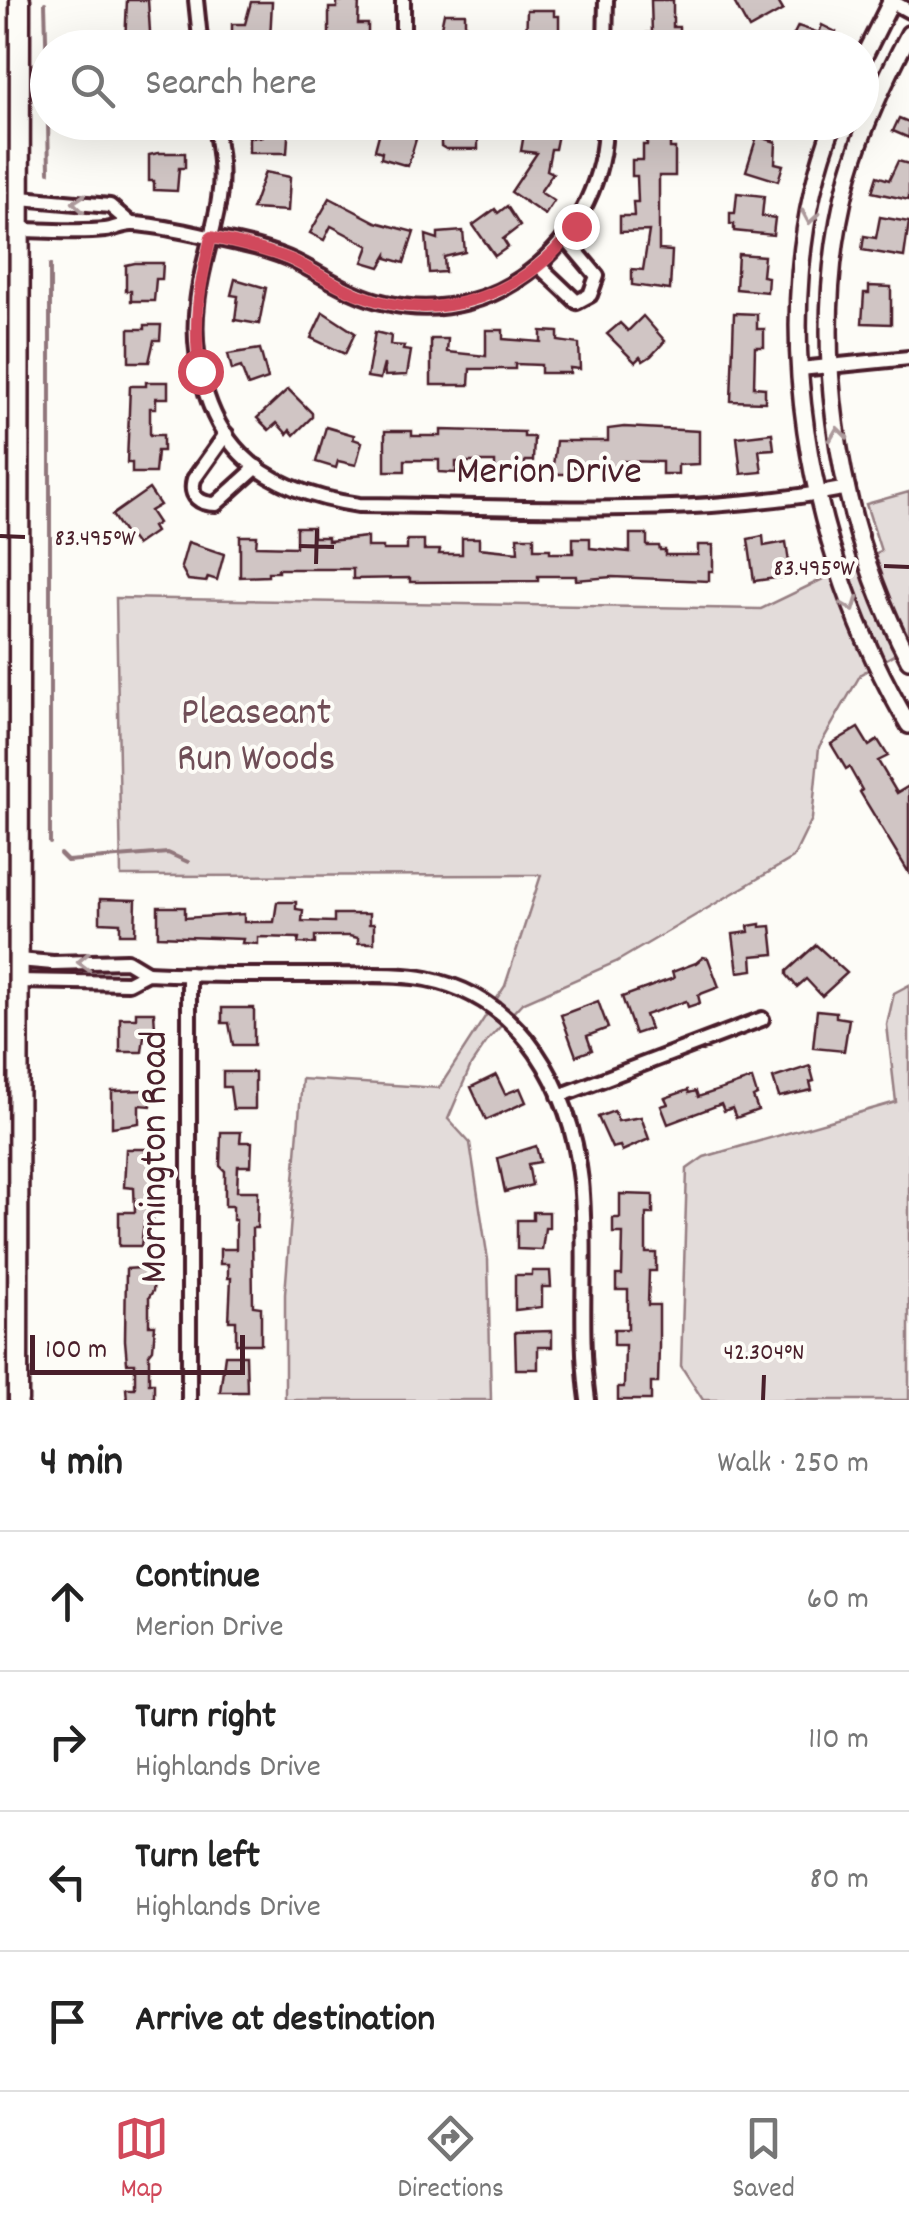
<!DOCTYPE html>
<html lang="en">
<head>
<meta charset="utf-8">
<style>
	body { margin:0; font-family:Dekko,sans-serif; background:#f2f2f2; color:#222 }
	.scale { position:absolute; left:30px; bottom:25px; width:215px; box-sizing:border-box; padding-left:10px; border:5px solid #4a1f2b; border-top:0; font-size:28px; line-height:35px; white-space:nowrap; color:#4a1f2b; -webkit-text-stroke:8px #fdfcf7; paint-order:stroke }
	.stop { position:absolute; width:30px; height:30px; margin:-22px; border:8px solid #d1495b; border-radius:50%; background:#fff }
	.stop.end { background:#d1495b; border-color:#fff; box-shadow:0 2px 10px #0008 }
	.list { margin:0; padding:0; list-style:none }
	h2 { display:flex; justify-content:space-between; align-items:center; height:130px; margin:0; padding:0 40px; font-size:42px }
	h2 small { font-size:32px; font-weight:400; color:#767676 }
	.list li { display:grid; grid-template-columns:65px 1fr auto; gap:30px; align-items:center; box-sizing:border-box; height:140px; padding:0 40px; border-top:2px solid #e0e0e0 }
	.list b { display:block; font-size:38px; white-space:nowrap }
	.list p { margin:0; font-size:32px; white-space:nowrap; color:#767676 }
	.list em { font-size:32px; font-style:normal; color:#767676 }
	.icon { flex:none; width:55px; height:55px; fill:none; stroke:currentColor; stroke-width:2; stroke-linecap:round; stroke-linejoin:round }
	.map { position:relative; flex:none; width:909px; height:1400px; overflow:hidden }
	.search { position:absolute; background:#fff; box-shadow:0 10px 40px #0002; left:30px; right:30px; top:30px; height:110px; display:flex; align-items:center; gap:25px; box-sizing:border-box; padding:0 35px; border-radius:55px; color:#767676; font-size:38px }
	.sheet { height:690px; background:#fff }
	nav { display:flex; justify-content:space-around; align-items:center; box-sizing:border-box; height:140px; border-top:2px solid #e0e0e0; background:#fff; font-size:28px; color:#767676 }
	nav a { display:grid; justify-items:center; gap:5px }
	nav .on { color:#d1495b }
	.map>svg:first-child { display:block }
</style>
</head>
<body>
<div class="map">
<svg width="909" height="1400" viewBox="0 0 909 1400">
	<rect width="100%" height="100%" fill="#fdfcf7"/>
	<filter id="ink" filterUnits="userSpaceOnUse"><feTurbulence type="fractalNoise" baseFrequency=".01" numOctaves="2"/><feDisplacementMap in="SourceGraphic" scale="20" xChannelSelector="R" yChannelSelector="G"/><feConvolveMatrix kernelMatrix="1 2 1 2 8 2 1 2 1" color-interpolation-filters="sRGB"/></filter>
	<g filter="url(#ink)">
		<g fill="#e3dcda" stroke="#967e82" stroke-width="2.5">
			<path d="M909,492V646L861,674L819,747L812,819L793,858L616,962L522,1003L488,1040L471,1065L448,1119L470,1143L488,1260L491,1400H285V1294L302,1079L439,1088L505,986L541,875L121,876L116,598L761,609L881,551L866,504Z"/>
			<path d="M909,985V1400H703L681,1366L687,1169L704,1157L896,1102L887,1025L894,993Z"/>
		</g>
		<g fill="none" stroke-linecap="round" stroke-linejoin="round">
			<g stroke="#91777b" stroke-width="4">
				<path d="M45,3L48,108"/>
				<path d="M48,122L49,172"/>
				<path d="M50,843V265"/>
				<path d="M60,854L67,861L168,853L188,862"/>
			</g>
		</g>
		<g fill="#d0c5c4" stroke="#4a1f2b" stroke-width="2.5">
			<path d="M127,0H148L151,48H128L125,44Z"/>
			<path d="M651,0H673V27H679V48H647V33H652Z"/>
			<path d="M733,0H777L783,10L749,29Z"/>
			<path d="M337,1H359L358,24H368V41L329,36V8H337Z"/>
			<path d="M251,2H272L270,39L232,40V24H245Z"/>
			<path d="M527,10H554V16H559V31H570V47H526Z"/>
			<path d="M444,13H465V48H433V32H440Z"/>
			<path d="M822,25L836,32L828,48H787L798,26L819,33Z"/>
			<path d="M899,118L909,122V138L893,131Z"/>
			<path d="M267,122H289L287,153H249V137H262V130Z"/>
			<path d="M478,122V149H446L441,146V125Z"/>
			<path d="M526,122H571L569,136L558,134L555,149H551L547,170L553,173L540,192L554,201L545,215L511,192L537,153L521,151Z"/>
			<path d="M405,125L419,129L408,166L381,158L382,152L375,150L381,127L403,134Z"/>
			<path d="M757,136L776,142L775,163L783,165L778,181L746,171Z"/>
			<path d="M647,139H670V148H675V176H659V250L672,251L670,290L632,285V269L643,270L649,231L620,232V216H634L633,202H638L637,176H632V160H643V145H647Z"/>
			<path d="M158,153H185V168H179L177,191L154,190V181H149V155Z"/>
			<path d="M898,161L909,164V200L872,192L877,176L889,180Z"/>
			<path d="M265,172L290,177L288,211L252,209Z"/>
			<path d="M737,193L764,196L762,216L775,218L773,235L734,231V224H730V213H735Z"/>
			<path d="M330,198L376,222L414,232L404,263L387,258V255L380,267L363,262L369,246L331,226L324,240L310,233Z"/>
			<path d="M507,206L520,226L503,239L508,247L495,256L473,225L495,209L498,213Z"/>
			<path d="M880,217L909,222L904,257L862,250L864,236L876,238Z"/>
			<path d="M463,231L465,252L444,257L445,272L429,273L426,235L438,239V233Z"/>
			<path d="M738,254L764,256L762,276L768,277L767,292L736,289Z"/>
			<path d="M135,263H163L162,279H156L154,301H131V291H126V265Z"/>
			<path d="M235,279L266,288L259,324L235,320L238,296L231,295Z"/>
			<path d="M869,286L891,287V324L862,323L864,293H869Z"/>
			<path d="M323,312L355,333L345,354L311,338Z"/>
			<path d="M734,313L757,314V329H764V347H755L754,387L765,388V402L731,401Z"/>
			<path d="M643,316L665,341L651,356L643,361L640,357L635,362L607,334L620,323L628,331Z"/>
			<path d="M145,325H161L160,340H154L149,362H129V329H145Z"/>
			<path d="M486,330H503V339L541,342V331L558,332V341L579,344L580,369L570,368V373H541V365L515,364V369H470L469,385H431V339H448L447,352L486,356Z"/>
			<path d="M375,332L391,336L390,345L404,346L403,350L411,351L407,375L385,376L384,364L380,379L367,377Z"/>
			<path d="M260,349L268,379L248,386L241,367L232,370L228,354Z"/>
			<path d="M146,382H168V398H156V408H150V435H163V451H157L155,473H132V463H127L130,386H146Z"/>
			<path d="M288,389L312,413V417L294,435L290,430L287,434L277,423L269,430L257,418Z"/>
			<path d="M326,427L354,435L353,439L362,442L356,465L338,461L336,468L316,462Z"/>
			<path d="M624,427L699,431V464L678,465V474H662V462L624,461V473H607V463H579V467H569V474H552L556,441H608V429Z"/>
			<path d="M441,430L524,432V437H534L533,461H525V471L495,472V462H456V473L439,472V460H405V471H385V431H412V436H441Z"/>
			<path d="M772,433L774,449L759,450L762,472L741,474L737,437Z"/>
			<path d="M149,489L160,505L150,511L158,523L152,527L155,532L136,545L130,537L128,539L112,515Z"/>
			<path d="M296,527H313V537H328V541L367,537V547H383V550H407V540H424V550H440L439,554H462V538H479V548L518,552L517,537H534V549H550V553H573V538H590V548L630,552V534H647V546H659L660,550H665V555H698V545H713V571H709V581L612,577L576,580V576H538V581L410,582V578L353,579V569H278V572H268V576L240,577V536H257L256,546L296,547Z"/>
			<path d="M763,536L764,546L786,542L791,576L754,581L748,539Z"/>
			<path d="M188,542L224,554L217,580L208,577L206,582L188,580L181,567Z"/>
			<path d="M858,728L869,746L878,740L888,756L878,761L897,793L909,786V873L860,792L862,790L849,767L846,769L831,744Z"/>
			<path d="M100,899L136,900L135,934H120V923L100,922Z"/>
			<path d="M277,902H296V909L303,910L302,921L334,922V914H369V924H374V943H358V938L349,936H315V944L298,943L299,938L258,937V944L242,943L243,939L158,936V907H185V918L244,914V922H274Z"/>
			<path d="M760,924V927L771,926L774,954L752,956L753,970L738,972L733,934L749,932L748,926Z"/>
			<path d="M816,945L847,973L822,996L806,979L797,987L787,975V971Z"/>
			<path d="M703,957L708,958L719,987L698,995L700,1003L688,1007L686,1001L645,1015L650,1029L635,1034L622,997L674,978L672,972L696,963Z"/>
			<path d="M598,1001L608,1028L587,1036L592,1050L576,1056L561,1015Z"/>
			<path d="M222,1008H254V1045H233L229,1023H222Z"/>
			<path d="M817,1010L836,1012V1017L849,1019L844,1051L813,1048Z"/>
			<path d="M136,1012H154L155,1028L145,1029L142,1052H120V1018H136Z"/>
			<path d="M810,1066L814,1081L810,1082L812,1090L779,1097L773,1078Z"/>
			<path d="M223,1072H255V1109H233L230,1087H223Z"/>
			<path d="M496,1075L505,1094L520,1088L526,1102L486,1120L471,1087Z"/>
			<path d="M752,1079L757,1095L753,1097L758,1110L736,1118L732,1108L724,1111L721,1104L668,1124L661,1106L668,1104L665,1098L688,1090L689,1093L696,1091L698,1097Z"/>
			<path d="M151,1090V1106L139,1105V1123L112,1127V1091Z"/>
			<path d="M614,1111L618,1121L641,1117L649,1139L622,1151L620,1146L612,1148L598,1117Z"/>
			<path d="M221,1132H241L240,1142H252L251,1166H238L237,1191H258L257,1228H252L253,1306L261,1307V1344H236V1321H229L231,1278H228V1264H220V1249H236V1220H233V1206H225V1171L220,1166Z"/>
			<path d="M536,1146L540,1162L528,1164L532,1185L505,1192L498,1158Z"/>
			<path d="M126,1149H154L153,1223H144L141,1246H119V1212H135L134,1188L124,1187Z"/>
			<path d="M620,1194L653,1195V1214H646V1253H656V1271H649L648,1305H659V1346L658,1383H651V1400H618V1387H624L625,1345H614V1329H628V1290H616V1275H622L623,1233H613V1218H620Z"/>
			<path d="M533,1212H549V1228H545L542,1250L517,1249V1220H533Z"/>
			<path d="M155,1267L153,1291L149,1297V1325H155L153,1349L149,1354V1383H154V1396L153,1400H127L126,1388H135V1363H127L125,1340L126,1269Z"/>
			<path d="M532,1271H550L551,1287H542V1307L515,1310V1275H532Z"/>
			<path d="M552,1331V1347H538V1369H516L515,1332Z"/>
			<path d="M225,1355H246L247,1392H220Z"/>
		</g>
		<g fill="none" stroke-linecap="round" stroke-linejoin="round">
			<g stroke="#4a1f2b" stroke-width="20">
				<g id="minor">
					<path d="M196,0L201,48"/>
					<path d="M889,0L909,11"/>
					<path d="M403,48V0"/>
					<path d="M605,48L606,0"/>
					<path d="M214,122C219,148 223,173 219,199C214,234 200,268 197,304C191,353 205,418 241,454C271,485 319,499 359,505C522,506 688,519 848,488"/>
					<path d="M21,198L110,206L130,223"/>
					<path d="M21,230C48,230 77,233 105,230C115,229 124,223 134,224C158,225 185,232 209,237C238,243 269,249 296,262C326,277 353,296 386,303C500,330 605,235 605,122"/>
					<path d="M539,266L577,302L590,295L597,276L566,239"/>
					<path d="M800,369L909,358"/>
					<path d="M226,434L194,479C189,497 200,504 216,504L257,467"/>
					<path d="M19,960L53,963L127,961L147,973"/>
					<path d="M18,981L128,983L147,973C210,976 273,975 336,975C366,976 398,973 427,979C523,998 571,1089 581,1181C588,1253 578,1327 588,1400"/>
					<path d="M559,1096L762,1019"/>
					<path d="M189,1400V974"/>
				</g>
			</g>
			<g stroke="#4a1f2b" stroke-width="22">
				<g id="tertiary">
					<path d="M909,34C885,80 863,126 849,175C807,333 834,516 909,660"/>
					<path d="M862,60L892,0"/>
					<path d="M834,122C760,310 808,556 909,725"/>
				</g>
			</g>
			<g stroke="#4a1f2b" stroke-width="25">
				<path id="secondary" d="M18,1400L20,0"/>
			</g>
			<use href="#minor" stroke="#fdfcf7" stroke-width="12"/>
			<use href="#tertiary" stroke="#fdfcf7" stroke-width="15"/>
			<use href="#secondary" stroke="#fdfcf7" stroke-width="18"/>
		</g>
		<defs><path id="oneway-chevron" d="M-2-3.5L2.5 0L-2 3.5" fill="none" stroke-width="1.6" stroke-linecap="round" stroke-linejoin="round" transform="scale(2.5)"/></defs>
		<g stroke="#ac999b">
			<use href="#oneway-chevron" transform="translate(79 203) rotate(-175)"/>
			<use href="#oneway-chevron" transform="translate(810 217) rotate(100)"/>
			<use href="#oneway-chevron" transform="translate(838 434) rotate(-98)"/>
			<use href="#oneway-chevron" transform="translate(851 605) rotate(69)"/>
			<use href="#oneway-chevron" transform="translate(84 962) rotate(178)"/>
		</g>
	</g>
	<g fill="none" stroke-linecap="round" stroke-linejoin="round" filter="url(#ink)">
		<path stroke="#d1495b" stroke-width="12" d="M200,371C192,324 200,283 211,237C238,244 266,249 292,260C315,271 336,286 360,295C441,326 526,294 576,226"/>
	</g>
	<path fill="none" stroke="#4a1f2b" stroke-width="4" d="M0,536L25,537M299,546L334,547M316,564L317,529M884,566L909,567M763,1400L764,1375"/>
	<g text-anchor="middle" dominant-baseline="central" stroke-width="8" stroke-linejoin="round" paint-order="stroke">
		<g font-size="40" fill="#4a1f2b" stroke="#fdfcf7">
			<text x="549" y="474">Merion Drive</text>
			<text transform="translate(157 1157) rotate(-90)">Mornington Road</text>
		</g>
		<g font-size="40" fill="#704e57" stroke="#fdfcf7">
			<text x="256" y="715">Pleaseant<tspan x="256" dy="46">Run Woods</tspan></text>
		</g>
	</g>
	<g font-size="25" text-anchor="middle" fill="#4a1f2b" stroke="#fdfcf7" stroke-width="8" stroke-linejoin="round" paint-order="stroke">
		<text x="95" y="545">83.495°W</text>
		<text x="814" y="575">83.495°W</text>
		<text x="764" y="1359">42.304°N</text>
	</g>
</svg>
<div class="scale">100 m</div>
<div class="stop" style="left:200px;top:371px"></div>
<div class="stop end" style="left:576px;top:226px"></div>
<div class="search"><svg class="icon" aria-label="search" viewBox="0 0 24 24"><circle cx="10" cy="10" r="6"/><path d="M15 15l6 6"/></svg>Search here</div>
</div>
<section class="sheet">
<h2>4 min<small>Walk · 250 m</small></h2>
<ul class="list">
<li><svg class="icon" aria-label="ahead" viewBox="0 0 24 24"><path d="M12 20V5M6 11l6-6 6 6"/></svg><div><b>Continue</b><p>Merion Drive</p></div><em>60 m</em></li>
<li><svg class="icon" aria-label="right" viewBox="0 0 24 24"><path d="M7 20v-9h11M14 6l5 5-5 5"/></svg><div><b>Turn right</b><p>Highlands Drive</p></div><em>110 m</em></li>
<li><svg class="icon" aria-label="left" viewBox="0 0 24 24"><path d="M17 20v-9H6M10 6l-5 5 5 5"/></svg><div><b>Turn left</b><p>Highlands Drive</p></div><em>80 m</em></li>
<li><svg class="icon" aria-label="arrive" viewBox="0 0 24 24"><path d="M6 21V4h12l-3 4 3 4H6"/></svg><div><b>Arrive at destination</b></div></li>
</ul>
</section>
<nav>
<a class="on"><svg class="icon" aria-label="map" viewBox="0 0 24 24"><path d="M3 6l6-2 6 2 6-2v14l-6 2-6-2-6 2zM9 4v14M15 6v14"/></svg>Map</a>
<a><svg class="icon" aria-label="directions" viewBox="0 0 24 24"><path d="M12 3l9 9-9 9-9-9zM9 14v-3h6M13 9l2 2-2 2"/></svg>Directions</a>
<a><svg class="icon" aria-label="saved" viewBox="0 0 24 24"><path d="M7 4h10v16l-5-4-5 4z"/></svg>Saved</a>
</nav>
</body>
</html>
